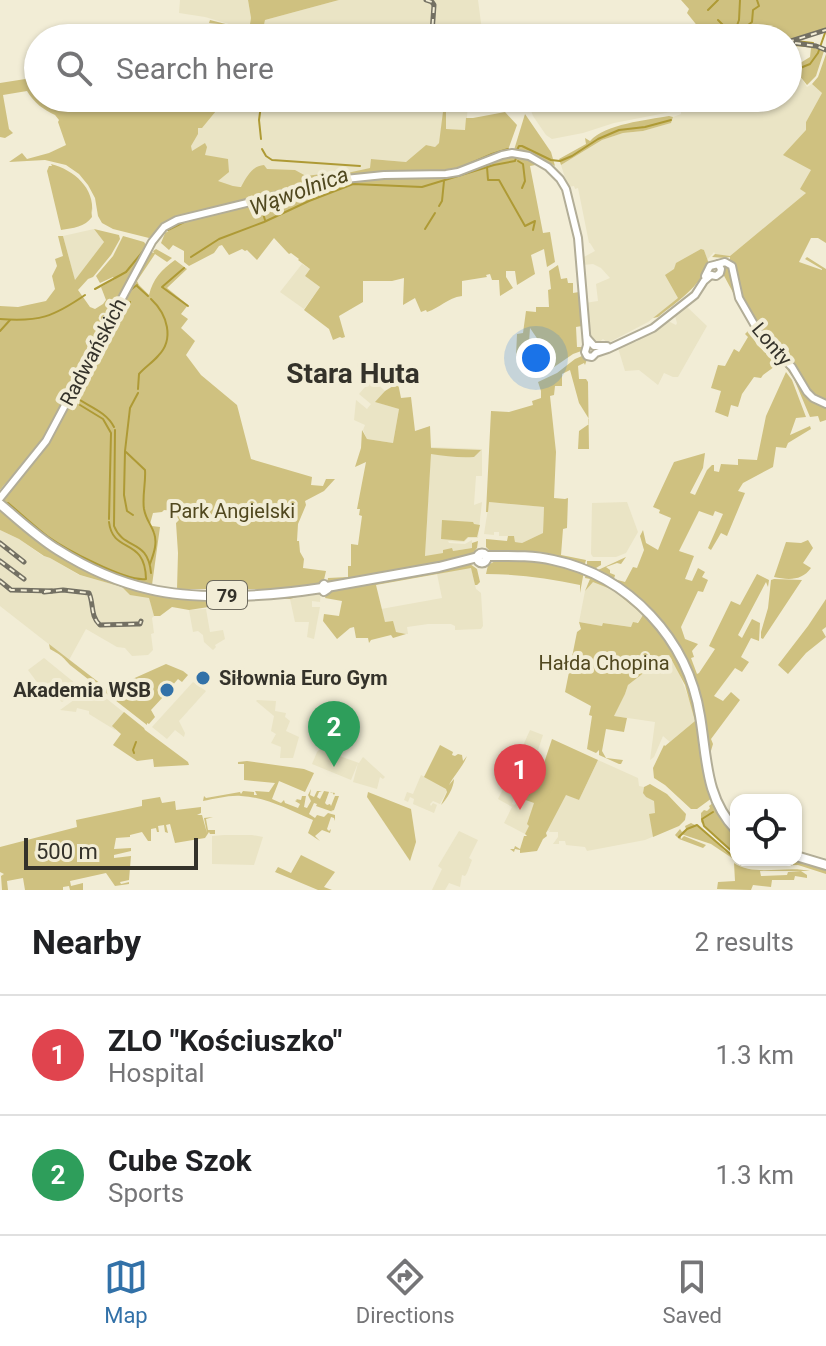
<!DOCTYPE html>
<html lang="en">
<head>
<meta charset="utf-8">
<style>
	body { margin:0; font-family:Roboto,sans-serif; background:#f2f2f2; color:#202124 }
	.controls { position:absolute; right:24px; bottom:24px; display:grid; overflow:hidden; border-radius:16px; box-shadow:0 2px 6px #0004 }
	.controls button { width:72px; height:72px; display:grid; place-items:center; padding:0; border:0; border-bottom:2px solid #e0e0e0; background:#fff; color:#202124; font:40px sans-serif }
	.scale { position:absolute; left:24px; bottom:20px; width:174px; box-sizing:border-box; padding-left:8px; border:4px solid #34322a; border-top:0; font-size:22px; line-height:28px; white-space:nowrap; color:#34322a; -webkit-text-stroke:6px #f2edd6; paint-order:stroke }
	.you { position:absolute; left:536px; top:358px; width:28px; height:28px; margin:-20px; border:6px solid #fff; border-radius:50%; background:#1a73e8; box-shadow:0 0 0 12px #1a73e833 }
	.badge { display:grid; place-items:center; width:52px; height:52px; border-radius:50%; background:#3271a8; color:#fff; font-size:26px; font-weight:700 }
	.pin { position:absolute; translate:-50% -66px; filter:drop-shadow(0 2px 4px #0008) }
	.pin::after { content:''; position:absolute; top:42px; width:28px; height:24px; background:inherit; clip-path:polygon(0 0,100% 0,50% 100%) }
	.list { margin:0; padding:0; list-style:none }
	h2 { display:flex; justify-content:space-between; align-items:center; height:104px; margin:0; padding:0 32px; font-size:34px }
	h2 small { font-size:26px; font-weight:400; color:#757577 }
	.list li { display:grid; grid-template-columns:52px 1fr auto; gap:24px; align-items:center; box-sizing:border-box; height:120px; padding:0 32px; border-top:2px solid #e0e0e0 }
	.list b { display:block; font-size:30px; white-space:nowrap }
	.list p { margin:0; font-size:26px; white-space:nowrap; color:#757577 }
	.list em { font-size:26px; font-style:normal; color:#757577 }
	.icon { flex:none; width:44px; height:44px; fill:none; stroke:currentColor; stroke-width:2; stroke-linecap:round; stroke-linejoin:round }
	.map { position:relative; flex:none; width:826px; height:890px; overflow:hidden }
	.search { position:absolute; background:#fff; box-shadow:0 2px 6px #0004; left:24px; right:24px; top:24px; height:88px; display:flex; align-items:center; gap:20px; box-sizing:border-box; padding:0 28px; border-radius:44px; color:#757577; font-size:30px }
	.sheet { height:344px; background:#fff }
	nav { display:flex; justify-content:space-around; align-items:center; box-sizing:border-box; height:112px; border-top:2px solid #e0e0e0; background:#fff; font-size:22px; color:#757577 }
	nav a { display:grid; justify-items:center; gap:4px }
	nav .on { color:#3271a8 }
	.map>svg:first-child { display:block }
</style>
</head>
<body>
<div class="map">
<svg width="826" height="890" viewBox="0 0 826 890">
	<rect width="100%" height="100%" fill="#f2edd6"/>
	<g fill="#eae4c5">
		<path d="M180,0H248L251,18L249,30L205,17L179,13Z"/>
		<path d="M339,0H478L483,38H245L259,37L263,30L265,20Z"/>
		<path d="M791,74L799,75L807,87L812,84L822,93L806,122L811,170L806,193L730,256L716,255L714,252L707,260L704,250L693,287L648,322L608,343L603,339L598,343L594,341L589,333L585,303L598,301L596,284L610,278L601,268L593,264L583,265L582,258L595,251L590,243H589L578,188L575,189L574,186L568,187L561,165L602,140L623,133L643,131L671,123L673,117L681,114V106L684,107L685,98H731L719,101L717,110L751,98H788V76Z"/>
		<path d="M209,98H469V101L474,102V104H468L466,130L444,129L439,143L435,147L426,145L406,162L372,159L371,168L313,182L256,187L233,186L218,182L180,164L198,128Z"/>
		<path d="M524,98H681L676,111L614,123L583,133L552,139L546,135L533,116L527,100Z"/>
		<path d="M94,229L104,242L75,281L63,236Z"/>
		<path d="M302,264L310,269L305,276L320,287L304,309L280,292Z"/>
		<path d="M686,306L707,326L678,377H673L664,373L658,385L639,370L625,371L618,348L631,342H636L668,321L676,325L677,323L675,316Z"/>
		<path d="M372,379L385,391L376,402L399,409L393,443L367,439L363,430L365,425L354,420L356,400L367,409L371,404L359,394Z"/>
		<path d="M431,447L482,449V476H476L474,505L482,502L478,538H468L464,542L448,541L449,543L465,544L472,540V548L452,551L451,549L444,550V553L425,557Z"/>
		<path d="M489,502L544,507L543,533L522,543L515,542L514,536H499V532H494V535L484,534Z"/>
		<path d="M627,502L638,532L626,553L616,557H593L591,554L592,503Z"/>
		<path d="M0,530L19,539L43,556L50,558L79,575L112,584L149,597L154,616L152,618L154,633L151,634L153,650L148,655L132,656L125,648L117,647L86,629L69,660L64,656L0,606Z"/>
		<path d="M471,567L476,589L481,593L483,626L481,629L455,630V626L451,624H428L407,627L408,634H406L396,632L385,623L381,609L442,598L437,574Z"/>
		<path d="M593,581L613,590L643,615L637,623L632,627L604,623L602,626L579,622L585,591Z"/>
		<path d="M321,592L320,602L312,601V607H320L314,639L307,637L309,622H295L290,599L304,594Z"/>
		<path d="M206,609L210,632L223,630L225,639L215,645L216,647L213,650L204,642L203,635L198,631L193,632L189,610Z"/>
		<path d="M663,655H669L679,673L692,707L695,721L670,742L663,736L654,757L650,760L655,722L614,716L615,712L625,694L628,685L650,668Z"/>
		<path d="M44,658L81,688L80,690L62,702L53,695L48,697L28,670Z"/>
		<path d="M193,682L206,691L179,721L185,733L184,737L175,730L167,739L152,727Z"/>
		<path d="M92,687L127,715L115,730L89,714V711L77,708L76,712L60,710Z"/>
		<path d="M257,700L276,701L275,711L286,713L285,717L290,721L286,731L299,737L293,758H280L281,747L271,743L276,734L271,731L274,716L256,701Z"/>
		<path d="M530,730L543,735L527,784L509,777Z"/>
		<path d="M320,749L359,763L363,757L385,777L383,779L380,777L377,789L353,782L358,763L351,780L312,764L317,752Z"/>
		<path d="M598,760L638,778L639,786L644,787L643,792L646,797L654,800L657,835L645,840L587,851L585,847L566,845L565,841H559V844H553L558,837V832H549L550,830L546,832L566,794L579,800Z"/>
		<path d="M421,775L448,789L440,804L433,801L430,804L431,806L433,803L437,805L434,813L413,804L414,799L410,797L408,802L404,800L407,792L413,794Z"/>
		<path d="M508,779L519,784L512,804L515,805L519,797L535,802L530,825L525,834L504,823L512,807L498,799Z"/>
		<path d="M459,831L478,840L469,858L472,860L467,873L465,876L462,875L460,887L449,883L445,890H432L442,869L438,866Z"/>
		<path d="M224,835H252L263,837L254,865L212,864V836Z"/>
	</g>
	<g fill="#cfc180">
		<path d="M248,0H339L265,20L263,30L266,31L261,37L218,38L219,24L209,23L210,20L249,30L251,18Z"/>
		<path d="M681,0H826V30L788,41V38H707L687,13L689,9Z"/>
		<path d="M790,44L806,45L824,51L816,76L807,85L799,75L788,76V68L797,65L810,57L811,48Z"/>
		<path d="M826,54V243L818,238H811L799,262L822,270V269L805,259L807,257L826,269V402L814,396L763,337L741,297L734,267L711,262L730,259V257L725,258L712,257L715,254L730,256L806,193L800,189L811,170L783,155L806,130V122L822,93L812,84L818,77Z"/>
		<path d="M38,77V98H227L216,105L217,107L226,102L228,103L216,111L202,128H198V134L191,146L192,151L205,143L207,147L205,155L228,159L229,172L218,181L233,186L241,187C247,176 252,166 264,165L267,169L295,170L306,176L329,173L338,175L370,168L371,159L406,162L426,145L435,147L439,143L444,104L446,102V129L465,130L466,118H473L505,112L517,125L508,150L491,155L458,170L442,172L384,173L327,180L181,217L149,238L113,229L102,223L98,216L95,198L88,185L79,174L66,165L45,160L9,162L22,153L27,159L49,153L66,145L58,122L59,120L55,115C44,110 34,103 27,91L3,95L9,129L13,133L5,138L0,137V83Z"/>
		<path d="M525,114L551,152L555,166L534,154L514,150Z"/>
		<path d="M669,116L673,117L671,123L643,131L623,133L602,140L561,165L559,159L586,144L585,138L590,141C605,124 647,120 669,116Z"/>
		<path d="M506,157L530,159L541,164L530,166L543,233L550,232L555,262L547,267L544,249L531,255L535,274L517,285L515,271H506V277L513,288L500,296L499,280H492L490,274L486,275L487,277L462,281V296C447,298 440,308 427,312L426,310L421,312L415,298L403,305L404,278L392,281H363V302L339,316L345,337L342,338L340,337L333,340L329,329L304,310L320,287L305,276L310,269L298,260L299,259L291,253L289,254L287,252L274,238L257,260L247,250L245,251L242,249L229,255L222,245L219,246L214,253L189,266L184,262V251L173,245L169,250L161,243L165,233L187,220L343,182L387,177L443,176Z"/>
		<path d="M51,164C74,170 95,188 92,213L91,208L92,217C85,227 73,228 61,230L47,171L49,166H52Z"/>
		<path d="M94,229L119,235L120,239L111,255L93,277L88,279L78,290L90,307L95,309L103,304L106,300L101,287L115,279L113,277L100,283L96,276L113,256L123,236L144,242L146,245V249L68,394H63C68,416 15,472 0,490V306L18,307L46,301L55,289L52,276L57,266L55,259L63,256L58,236H63L75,280L104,242Z"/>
		<path d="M156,249L172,258L167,262L155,254L137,281L139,285L149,295C153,279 161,270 175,260L187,269L167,288L188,305L181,314L188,319L181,328L195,341L186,355L201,375L237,405L251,459L312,477L311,485L323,486L326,479H335L324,491L305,501L306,505L298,524L297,541H299L300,552L304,559L303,568L326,571L323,584L270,589H177L178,553L176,523L179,520L174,511L164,510L162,512L153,513L150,524L152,526L160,527L152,585L147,584L144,586L127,581L68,554L3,505L1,500L70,402L79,404L80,400L75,397L74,394L135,278L151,252L154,253L153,251Z"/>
		<path d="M701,249L704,250L709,264C699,287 677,302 658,317L653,318L678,298L665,275L674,269L676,263Z"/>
		<path d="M558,265L561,279L567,278L568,283H573V293L579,292L582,326L576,327L577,347H584V342L586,344L584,350L573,354L544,374L546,369L552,366L553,360L548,351L547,353L530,328L528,357L516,356L517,334L523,333L526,311L536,312V307H549L548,290L551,289L549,271Z"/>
		<path d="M726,267L729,268L754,329L793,370L807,393L826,406V420L820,422L818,416L810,417L794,379L786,368L760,343L722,272L723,268Z"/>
		<path d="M749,330L757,345L778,364L763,375L761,378L754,377L742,394L738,407L731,405L728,417L715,412L721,391L711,388L718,365L725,366L734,349L739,352L748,337L745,334Z"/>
		<path d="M582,356L587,359L585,365L584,363L578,366L579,379H586L588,382L589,449H578L579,431L589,424V419L579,403L570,370L562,374V386H555L554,395L550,396L556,452L554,498L565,499L568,498L567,528L563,529L561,555L586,560L584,567L492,553L486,547V539L507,541L508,536H514L515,542L522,543L543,533L544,507L489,502L488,512H486L491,411L509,412L533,405L532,401L541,398V391L538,382L557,373L575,359Z"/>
		<path d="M786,372L792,380L806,417L796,418L790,435L810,426L811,429L788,443L786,448L776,447L773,467L743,483L738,491L745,493L727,536L721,533L711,550L708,548L723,514L715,511L713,516L699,511L679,551L694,556L685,579L692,581L698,568L705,572L702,577L708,580L703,592L698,591L681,627L685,639L698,644L692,651L694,657L691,658L697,674L699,673L715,649L709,646L731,601L740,605L757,574L769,580L768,587L766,582L738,635L742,638L752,619L760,623L759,641L751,638L741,657L749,662L742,672L735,668L714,696L723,701L731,692L740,700L711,739L713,744L710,754L713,768H708L703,708L689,665L664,627L587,568V561H601V565L596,568L598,570L626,557L621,564L617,563L606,567L610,570V573L615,575L614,579L625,582L633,567L637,568L644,550L640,536L643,530L646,543L658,550L671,518L659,513L660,510L653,507L674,462L705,453L703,468L690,493L695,495L707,470L712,465H714V471L719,472L721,464L738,465V459L757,460L766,416Z"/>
		<path d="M398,383L401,398L411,397L415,431L430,426L431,448L481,450L474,457C459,458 445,456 431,454L425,556L443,553V550L452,548L453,551L472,548V543L478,541L477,548L469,558L327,583L328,578L348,577V566H351V544L358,545L362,516L359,515L360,509H357L366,462L355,467L361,448L362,430L367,439L393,443L399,409L375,402L385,391Z"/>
		<path d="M0,510L35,537L80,565L180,595L291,594L297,597L290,599L267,598L189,610L172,607L160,616H154L149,598L130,595L122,587L80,575L50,558L44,556L19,539L0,530Z"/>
		<path d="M442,520L473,522L474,524L480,525L477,537H468L464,541L441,539Z"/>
		<path d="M808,540L813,548L803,563L811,568C802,581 788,580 774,577L786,542L801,543Z"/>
		<path d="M532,558L584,571L580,593V585C549,578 518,574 486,574L488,565L497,560Z"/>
		<path d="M470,564L477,569L480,582L477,585H475L471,568L376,585L385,622L393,621L396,632L406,634L393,638L391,635L371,640L369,643L368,638H356L354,627L350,628L337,639L323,621L324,614L339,616L342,601L325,598L328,590Z"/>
		<path d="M586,572L633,600L675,650L694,700L705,778L712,798L697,809H691L665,785L654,778L653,768L664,745L665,746L695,721L685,685L669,655H662L650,668L628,685L625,694L614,716L627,718L624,732L606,729L602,751L606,758L623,760L621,764H619L599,755V750L596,753L587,749L592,716L589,715L591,706L565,692L577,632L581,629L579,622L602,626L603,623L631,627L633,622L638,623L643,615L613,590L593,582L585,591L590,579L585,578Z"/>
		<path d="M774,579L802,580L763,639L761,638V632L768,608L771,580Z"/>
		<path d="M826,599V627L822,630L826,637L806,653L788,674L778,665L808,626Z"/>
		<path d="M49,644L110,691L119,685L166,664L183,671L188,675L182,682L178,679L171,687L167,686L163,688L160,693L163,697L151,710L155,717L149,724L147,723V725L70,665C61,655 62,656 50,649Z"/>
		<path d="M124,712L144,728L145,730L188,762L189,765L154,767L153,759L137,761L113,745L121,734L112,726Z"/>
		<path d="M552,739L598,760L579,800L566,795L546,833L547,836L543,839L537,851L520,853V850L515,849L514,852L510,849H514L515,846L520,849L524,836H527L525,834L529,826L527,824L534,803L520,798L535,761L544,763Z"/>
		<path d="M440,745L453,752L452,755L455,756L458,754L462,755L463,761L467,756C462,768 455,774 449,785L454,779C454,787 447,799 441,805L447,792L446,789L424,777Z"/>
		<path d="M247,761L304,769L314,773L305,792L279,781L272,799L281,803L284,800L285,803L298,808L300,804L295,801L297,800L296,799L301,800L302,796H306L304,807L307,808L311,801L308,795L311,789L310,795L314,797L317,791H322L319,792L317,797L320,799L324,791L335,793L334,795L332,792H329L325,803L327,805L330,804L331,806L335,796H339L334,810L331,811L333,812L316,806L317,804L314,803L309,814L315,818L317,815L324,817L328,813L335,815V821L334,818L331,817L327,829L329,831L331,829L330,833L322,830L315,836L320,841L308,833L313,820C289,810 267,797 241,796C229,795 215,799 203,801L204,796L206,798L240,792L241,794L243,791L254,792V795H257L255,791L269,792L275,783L244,780V764H238V762Z"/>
		<path d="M650,784L667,794L686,814L685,820L679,826L653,837L649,814L655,813L654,801L646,797L643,793L644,787Z"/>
		<path d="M368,792L411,809L416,842L410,861L367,797Z"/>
		<path d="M160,797L162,803L175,801L176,810L201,807V813L197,815H202L207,833L204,818L213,817L206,819L208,830H215V834H210L209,832L205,838L175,843L170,824L166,825L168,833L165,832L164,825L158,826L159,832H157L156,828L151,829V841H148L142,832L130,835V837L116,838L114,849L131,848V851L114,855V858L131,856L129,880L120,882L121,884L129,882V884L115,886L106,873L70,881L71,886L83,883V890H70L69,886L63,887V890H25L23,878L7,881L8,890H2L1,876L4,874L0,872V847L77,827L76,820L142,806V800Z"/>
		<path d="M714,802L736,833V855L721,843L701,822V813L704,810L707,811L710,808L709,806Z"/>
		<path d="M691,823L701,828L725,851L745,865H752L758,860H788L826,869V874L798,865L744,866L711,844L681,834V839L684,836L706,845L703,848L679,839L675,835L680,829L682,832L686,829L685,826Z"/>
		<path d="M301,855L335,872L324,887L332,890H318L275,872L278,867L291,873Z"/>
		<path d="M734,863C754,877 787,865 810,871H760L761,876L787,875L788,872L801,871L807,875V878L795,876L794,880H772L771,887L753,885L751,890L717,889L718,882L735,881Z"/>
	</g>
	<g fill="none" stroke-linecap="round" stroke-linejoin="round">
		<g stroke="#ae9a35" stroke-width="2">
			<path d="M708,10L718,0"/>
			<path d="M718,20L731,33L735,31L739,20L740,0"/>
			<path d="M739,32L752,22L753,10L759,6L757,0"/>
			<path d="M796,41L813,43"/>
			<path d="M793,45L811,46"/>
			<path d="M788,73L810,64L818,53L826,30"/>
			<path d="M717,107L746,98"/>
			<path d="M261,139L259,120L262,98"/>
			<path d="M262,149L266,156L272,160L360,166"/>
			<path d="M517,150L519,146H522L551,160L560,161L572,156L598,139L619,130L645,127L671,120"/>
			<path d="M518,161L523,164L525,181L522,188"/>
			<path d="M487,167L488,180H499L525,226L535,221L533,230"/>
			<path d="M455,170L492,154L508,149"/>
			<path d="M260,204L265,220"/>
			<path d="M439,206L442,201L444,181"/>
			<path d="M194,213L276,192"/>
			<path d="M425,229L435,213"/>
			<path d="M168,230L188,220"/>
			<path d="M191,257L219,239L264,222L309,201L353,184L422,187L494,165L515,161L516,158"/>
			<path d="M184,268L162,287L188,306"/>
			<path d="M137,286L148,296"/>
			<path d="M95,289L126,272L144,250"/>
			<path d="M129,291L137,285"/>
			<path d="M123,315L130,302"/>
			<path d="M0,319C39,322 53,317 85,295"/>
			<path d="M0,331L10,320"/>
			<path d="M138,389L139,374C145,367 152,363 158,356C175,339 167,314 151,299"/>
			<path d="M74,396C87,406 106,411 114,427"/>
			<path d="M80,405L103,419L111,433L109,519"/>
			<path d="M115,430L114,526C124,551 148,538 151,573"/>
			<path d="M126,452L145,470C146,483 142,496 144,509C146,520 151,524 154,533C158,544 153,555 150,564"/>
			<path d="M8,503C21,514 34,526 47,536C65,549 126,582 146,579C145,536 113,555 109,522"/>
			<path d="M133,515L127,511L124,495L125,451L130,408L138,393"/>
			<path d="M339,589L350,587"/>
			<path d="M209,592H243"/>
			<path d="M134,753L133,750L136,742"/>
			<path d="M713,812L702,819L704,826L736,855"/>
			<path d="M679,837L687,829L697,825L736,859"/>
		</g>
		<g stroke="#b2ad97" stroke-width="10">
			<g id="secondary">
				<path d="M718,264L725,262L732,266L739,298L762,338L792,367L807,392L813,398L826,404"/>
				<path d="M705,276L710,266L718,264L721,269L720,273L716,276L711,275"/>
				<path d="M587,338L594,346H607"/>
				<path d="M0,498L46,441L152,242L164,227L177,220L345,179L384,175L446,174L458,172L502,155L512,153L529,156L548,167L560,179L566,189L578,238L587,345L585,352L587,356L592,357L596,353L608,349L653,328L695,295L704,281L711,275"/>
			</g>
		</g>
		<g stroke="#b2ad97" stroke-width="12">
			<g id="primary">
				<path d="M0,504C19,520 37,537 58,550C85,567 118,582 149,589C199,601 271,596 322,588L324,591L327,589L324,585L322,588"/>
				<circle cx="482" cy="558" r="4.5"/>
				<path d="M486,556C509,556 531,555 553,560C629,576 688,639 700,716C707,757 705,798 736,830"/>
				<path d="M327,587L439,567L478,557"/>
				<path d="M796,856L826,865"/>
			</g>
		</g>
		<use href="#secondary" stroke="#fff" stroke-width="6"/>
		<use href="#primary" stroke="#fff" stroke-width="8"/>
		<g stroke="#737063" stroke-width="5">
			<g id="rail">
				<path d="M426,0L432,2L434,5L432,33L430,38"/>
				<path d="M788,42L826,30"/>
				<path d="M795,43L816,46L826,50"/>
				<path d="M0,543L24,562"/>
				<path d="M0,561L24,579"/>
				<path d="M0,581L11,590L52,591"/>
				<path d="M44,592L63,590L89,593C94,604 90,616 100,625L137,624H140L141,621"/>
			</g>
		</g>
		<use href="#rail" stroke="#f2edd6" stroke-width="2" stroke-dasharray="6" stroke-linecap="butt"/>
	</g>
	<g fill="#3271a8" stroke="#f2edd6" stroke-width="3">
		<circle cx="203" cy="678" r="8"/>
		<circle cx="167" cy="690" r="8"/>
	</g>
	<g text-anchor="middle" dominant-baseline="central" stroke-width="8" stroke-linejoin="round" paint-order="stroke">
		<rect fill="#f2edd6" stroke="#6d6a5e" stroke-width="2" x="207" y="581" width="40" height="28" rx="6"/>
		<g font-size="18" font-weight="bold" fill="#34322a">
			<text x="227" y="595">79</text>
		</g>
		<g font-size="20" fill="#34322a" stroke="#f2edd6">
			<text transform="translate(772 344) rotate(50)">Lonty</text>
			<text transform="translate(93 352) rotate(-62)">Radwańskich</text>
		</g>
		<g font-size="20" fill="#51481f" stroke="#f2edd6">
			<text x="232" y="511">Park Angielski</text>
			<text x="604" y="663">Hałda Chopina</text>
		</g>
		<g font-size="20" font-weight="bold" fill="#34322a" stroke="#f2edd6" text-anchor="start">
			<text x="219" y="678">Siłownia Euro Gym</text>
			<text x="151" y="690" text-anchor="end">Akademia WSB</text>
		</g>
		<g font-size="22" font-style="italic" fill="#50481f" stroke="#f2edd6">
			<text transform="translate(299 191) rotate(-20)">Wąwolnica</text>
		</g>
		<g font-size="28" font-weight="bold" fill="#34322a" stroke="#f2edd6">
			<text x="353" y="373">Stara Huta</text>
		</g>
	</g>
</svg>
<div class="controls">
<button><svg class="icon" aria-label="locate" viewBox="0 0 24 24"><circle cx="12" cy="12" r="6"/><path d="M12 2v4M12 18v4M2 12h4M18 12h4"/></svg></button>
</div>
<div class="scale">500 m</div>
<div class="you"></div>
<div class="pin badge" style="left:520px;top:810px;background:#e0444e">1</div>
<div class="pin badge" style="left:334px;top:767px;background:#2e9e5b">2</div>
<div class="search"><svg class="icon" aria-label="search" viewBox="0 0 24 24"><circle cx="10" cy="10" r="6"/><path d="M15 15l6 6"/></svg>Search here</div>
</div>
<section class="sheet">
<h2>Nearby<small>2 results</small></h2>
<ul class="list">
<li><span class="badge" style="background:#e0444e">1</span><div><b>ZLO &quot;Kościuszko&quot;</b><p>Hospital</p></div><em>1.3 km</em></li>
<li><span class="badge" style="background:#2e9e5b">2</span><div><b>Cube Szok</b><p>Sports</p></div><em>1.3 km</em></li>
</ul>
</section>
<nav>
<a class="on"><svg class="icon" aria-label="map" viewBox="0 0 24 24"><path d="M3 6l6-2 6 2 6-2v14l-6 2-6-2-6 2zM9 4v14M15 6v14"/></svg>Map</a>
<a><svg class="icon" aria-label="directions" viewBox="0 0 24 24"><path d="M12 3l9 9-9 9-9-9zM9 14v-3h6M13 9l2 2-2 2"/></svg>Directions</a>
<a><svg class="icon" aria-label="saved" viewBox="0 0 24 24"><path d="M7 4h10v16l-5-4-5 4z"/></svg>Saved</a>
</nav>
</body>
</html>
